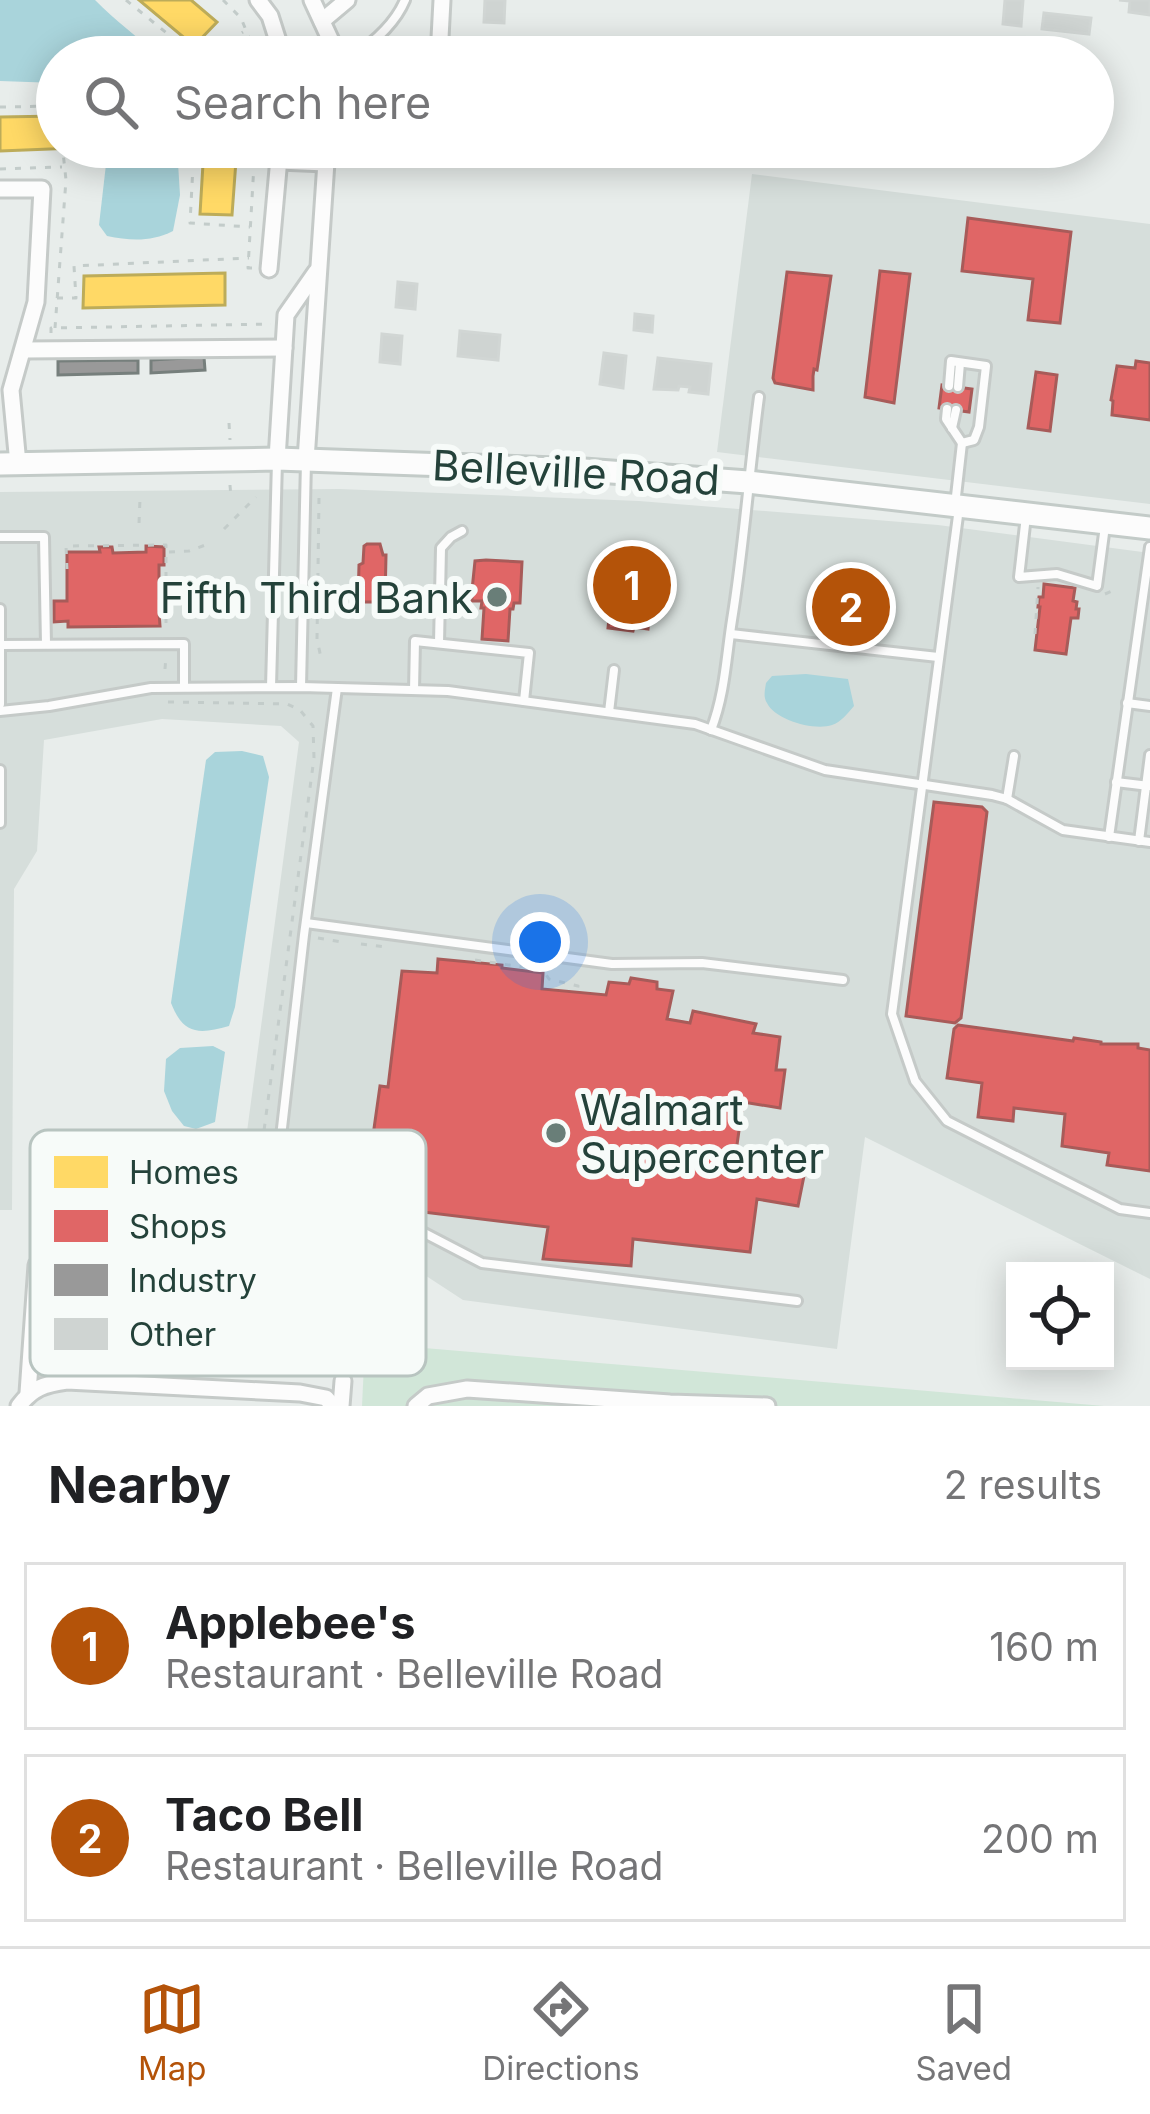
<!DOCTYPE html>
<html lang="en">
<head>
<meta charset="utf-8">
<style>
	body { margin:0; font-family:Inter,sans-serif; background:#f2f2f2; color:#202124 }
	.controls { position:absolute; right:36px; bottom:36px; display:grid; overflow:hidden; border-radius:0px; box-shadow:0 6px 30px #0003 }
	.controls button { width:108px; height:108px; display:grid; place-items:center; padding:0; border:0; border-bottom:3px solid #e0e0e0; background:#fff; color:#202124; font:60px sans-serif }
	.you { position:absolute; left:540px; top:942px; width:42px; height:42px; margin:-30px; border:9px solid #fff; border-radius:50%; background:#1a73e8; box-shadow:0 0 0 18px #1a73e833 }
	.badge { display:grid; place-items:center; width:78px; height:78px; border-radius:50%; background:#b45309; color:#fff; font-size:39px; font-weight:700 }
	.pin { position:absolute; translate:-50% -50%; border:6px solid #fff; box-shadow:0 3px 12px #0006 }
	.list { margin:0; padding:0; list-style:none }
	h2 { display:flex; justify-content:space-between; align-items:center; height:156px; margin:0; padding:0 48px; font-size:51px }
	h2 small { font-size:39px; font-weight:400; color:#757577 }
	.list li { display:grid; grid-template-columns:78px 1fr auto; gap:36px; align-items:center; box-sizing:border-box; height:168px; margin:0 24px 24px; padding:0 24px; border:3px solid #e0e0e0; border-radius:0px }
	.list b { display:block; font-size:45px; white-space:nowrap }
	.list p { margin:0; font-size:39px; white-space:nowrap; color:#757577 }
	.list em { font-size:39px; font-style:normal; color:#757577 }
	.icon { flex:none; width:66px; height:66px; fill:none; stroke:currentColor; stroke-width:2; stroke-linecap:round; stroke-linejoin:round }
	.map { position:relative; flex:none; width:1150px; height:1406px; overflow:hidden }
	.search { position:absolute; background:#fff; box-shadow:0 6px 30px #0003; left:36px; right:36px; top:36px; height:132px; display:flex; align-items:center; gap:30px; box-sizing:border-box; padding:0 42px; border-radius:66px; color:#757577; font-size:45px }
	.sheet { height:540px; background:#fff }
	nav { display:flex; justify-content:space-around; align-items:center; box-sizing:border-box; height:168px; border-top:3px solid #e0e0e0; background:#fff; font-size:33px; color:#757577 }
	nav a { display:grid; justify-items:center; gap:6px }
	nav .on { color:#b45309 }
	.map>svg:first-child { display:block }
</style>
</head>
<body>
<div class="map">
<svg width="1150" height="1406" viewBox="0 0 1150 1406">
	<rect width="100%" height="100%" fill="#e8edeb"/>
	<g fill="#d6dedb">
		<path d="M752,174L1150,224V504L717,452Z"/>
		<path d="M339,489L639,501L938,525L1150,553V1279L865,1137L837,1349L463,1300L391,1253L234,1229L299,742L281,726L162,719L44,740L37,851L14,889L12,1210H0V492Z"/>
	</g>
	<path fill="#d1e6d8" d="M365,1343L1104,1406H362Z"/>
	<g fill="#a9d4db">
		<path d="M0,0H95C115,21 138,36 158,57H57V83L0,81Z"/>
		<path d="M108,147H177L180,195L173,231C151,242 131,241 107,236L99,225Z"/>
		<path d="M806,674L848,679L854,706C847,714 841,722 832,725C814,731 775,720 767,703C763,697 765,690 766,683L772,676Z"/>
		<path d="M242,751L263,756L269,777L235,1007L229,1026C198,1035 183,1034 171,1003L206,760L215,752Z"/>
		<path d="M213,1046L225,1052L215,1122L196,1129L184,1126L172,1111L164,1091L166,1059L180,1048Z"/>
	</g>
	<g fill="#ffd966" stroke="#bdac59" stroke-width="3">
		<path d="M139,0H191L217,22L194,46Z"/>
		<path d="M57,116V147L75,148L0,151V117Z"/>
		<path d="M204,147H237L232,215L200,214Z"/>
		<path d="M225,273V305L83,308L84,276Z"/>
	</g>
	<g fill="#e06666" stroke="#a85b59" stroke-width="3">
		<path d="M968,218L1071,232L1060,323L1028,320L1033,279L962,271Z"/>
		<path d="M880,271L910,274L894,403L865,397Z"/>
		<path d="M787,272L831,276L817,370L814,369L813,376V390L775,383L773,378Z"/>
		<path d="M1136,361L1150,363V420L1112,415L1113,401L1111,400L1117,366L1135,368Z"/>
		<path d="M1036,372L1057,375L1050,431L1028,428Z"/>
		<path d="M942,385L972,389L969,412L939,408Z"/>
		<path d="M367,544H380L383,555H386L385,602H358L359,565L363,563L364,546Z"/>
		<path d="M146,546L164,547V565H159V598L164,597V611L159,612L160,626L68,627V621L54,622V601H67V552H100L99,547H112L113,553L146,552Z"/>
		<path d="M642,558L650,559V565L655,566L648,629L634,627L633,631L608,628L615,561L641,564Z"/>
		<path d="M486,560L522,562L520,603H514L513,609H510L508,641L482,639L484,608H481L482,601H472V590L475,561Z"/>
		<path d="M1044,584L1075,588L1073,601L1077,602L1076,609H1079L1078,618H1071L1066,654L1035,650L1040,607H1038L1039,597H1043Z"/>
		<path d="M823,594L881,600L878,622L821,614Z"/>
		<path d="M934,802L982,807L987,812L961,1018L955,1023L906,1016Z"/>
		<path d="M438,959L502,965V968L543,973L542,989L606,995L609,982L629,984L631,978L657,982V989L673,991L667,1019L690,1023L693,1011L756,1024L753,1033L780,1037L776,1070H785L780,1108L743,1102L735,1159L805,1171L798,1206L757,1199L750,1252L633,1239L631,1266L543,1259L548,1227L373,1206L378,1163L369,1164L380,1086L388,1087L402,971L437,973Z"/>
		<path d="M958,1025L1073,1041L1074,1038L1101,1042V1044H1138V1048L1150,1050V1171L1107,1165L1109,1153L1062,1146L1065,1114L1014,1108L1013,1121L978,1117L982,1083L947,1078L954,1029Z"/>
	</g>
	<g fill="#999" stroke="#767f7c" stroke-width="3">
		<path d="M204,357L205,370L151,373V360Z"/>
		<path d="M138,360V373L58,375V361Z"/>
	</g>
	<g fill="#cfd4d2" stroke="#d1d6d4" stroke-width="3">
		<path d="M485,0H505L504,23L484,22Z"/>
		<path d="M1005,0H1023L1021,26L1003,24Z"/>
		<path d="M1119,0H1150V15L1129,12L1130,1Z"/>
		<path d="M1044,13L1091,18L1089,34L1042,29Z"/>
		<path d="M398,282L417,284L415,309L396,307Z"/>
		<path d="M635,314L653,316L652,332L634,330Z"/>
		<path d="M460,331L500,335L498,360L458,356Z"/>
		<path d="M382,334L402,336L400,364L380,362Z"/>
		<path d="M604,353L626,356L623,388L600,384Z"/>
		<path d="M658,358L711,364L708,394L689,392L690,387L679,386L678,390L654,389Z"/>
	</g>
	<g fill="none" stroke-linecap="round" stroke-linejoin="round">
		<g stroke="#c5cac8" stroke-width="14">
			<g id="lane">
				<path d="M352,57C373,43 395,24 405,0"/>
				<path d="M958,387L960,363"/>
				<path d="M947,409L946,419L962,443L974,440L979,427L986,366L951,361L949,386"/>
				<path d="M952,428L956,410"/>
				<path d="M955,505L962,443"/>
				<path d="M959,508L892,1014L915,1081L947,1121L1120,1209L1150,1213"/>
				<path d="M1026,516L1019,577L1057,574L1097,586L1105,526"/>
				<path d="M0,537H44L46,644"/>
				<path d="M0,609V704"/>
				<path d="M731,634L938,657"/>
				<path d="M439,643L441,548L451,537L462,531"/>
				<path d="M1,645L184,644V687"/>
				<path d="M271,687L277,461"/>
				<path d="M301,687L306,461"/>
				<path d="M337,688L304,935L273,1207L407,1224L482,1263L797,1301"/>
				<path d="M414,690L415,641L529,653L524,701"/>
				<path d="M1127,703L1150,706"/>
				<path d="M0,711L49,706L151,688L301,687L448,691L695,724L825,770L992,795L1007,799L1063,830L1150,842"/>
				<path d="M609,712L614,670"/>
				<path d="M711,730C725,694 726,658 732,620C744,546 749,472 759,397"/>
				<path d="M0,770V823"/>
				<path d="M1116,782L1149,786"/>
				<path d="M1007,799L1014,756"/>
				<path d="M1109,837L1150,547"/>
				<path d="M1139,841L1150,755"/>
				<path d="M306,923L612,964L702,963L843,980"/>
			</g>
		</g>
		<g stroke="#c5cac8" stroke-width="21">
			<g id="street">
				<path d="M258,0L270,16L283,57"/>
				<path d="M312,0L331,41L330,57"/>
				<path d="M322,21L347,0"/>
				<path d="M439,57L442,0"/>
				<path d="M279,161L326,163"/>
				<path d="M0,189H42L36,302L11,390L18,464"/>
				<path d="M269,269L280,147"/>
				<path d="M24,350L284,348"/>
				<path d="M277,459L286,315L316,272"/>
				<path d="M306,460L327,147"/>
				<path d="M28,1393L37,1265"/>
				<path d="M19,1406C32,1388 45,1384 67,1381L300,1393L326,1398L333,1406"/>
				<path d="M341,1406L343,1381"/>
				<path d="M416,1406L428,1396L467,1389L670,1403L767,1406"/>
			</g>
		</g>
		<g stroke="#c3cbc8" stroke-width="27">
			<path id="secondary" d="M0,464L277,459L584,470L748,482L1150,528"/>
		</g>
		<g stroke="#c3ccca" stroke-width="3" stroke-dasharray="6 9" stroke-linecap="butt">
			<path d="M126,0L196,57"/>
			<path d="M223,0L241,18L257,57"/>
			<path d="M204,57L243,32"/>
			<path d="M0,107L57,106"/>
			<path d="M194,147L190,223L250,227"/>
			<path d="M0,169L62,167"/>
			<path d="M252,268H248L255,147"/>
			<path d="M57,298H76L74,266L249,258"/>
			<path d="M55,328L66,180L63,152"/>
			<path d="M51,333V328L271,324"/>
			<path d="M229,423L230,440"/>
			<path d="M230,485L231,498"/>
			<path d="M319,498L317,639L321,658"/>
			<path d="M139,523L140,499"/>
			<path d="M224,529L256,497"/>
			<path d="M169,552L189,551L208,544"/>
			<path d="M67,569L66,546L166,545V631"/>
			<path d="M1105,594L1117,589"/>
			<path d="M1035,634L1038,587"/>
			<path d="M165,669L166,656"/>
			<path d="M168,702L287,704L300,710L313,726L314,758L254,1205C255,1217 260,1223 272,1228L371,1241L364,1333"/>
			<path d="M318,938L341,942"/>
			<path d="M361,944L386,947"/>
			<path d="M475,960L543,970L549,979L578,986L577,992"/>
		</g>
		<use href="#lane" stroke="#fcfcfc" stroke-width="8"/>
		<use href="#street" stroke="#fcfcfc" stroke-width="15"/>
		<use href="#secondary" stroke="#fcfcfc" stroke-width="21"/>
	</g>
	<g fill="#697e78" stroke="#f7fbf9" stroke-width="4.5">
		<circle cx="497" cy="597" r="12"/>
		<circle cx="556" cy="1133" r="12"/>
	</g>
	<g text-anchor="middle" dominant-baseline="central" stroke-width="12" stroke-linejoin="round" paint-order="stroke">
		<g font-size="42" fill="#24423a" stroke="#f7fbf9">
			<text transform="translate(576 472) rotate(3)">Belleville Road</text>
		</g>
		<g font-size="42" fill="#24423a" stroke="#f7fbf9" text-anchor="end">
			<text x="473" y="597">Fifth Third Bank</text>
			<text x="580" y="1109" text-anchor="start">Walmart<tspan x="580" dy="48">Supercenter</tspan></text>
		</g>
	</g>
	<rect x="30" y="1130" width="396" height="246" rx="18" fill="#f7fbf9" stroke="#b8c4c0" stroke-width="3"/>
	<rect x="54" y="1156" width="54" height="32" fill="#ffd966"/>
	<rect x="54" y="1210" width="54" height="32" fill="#e06666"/>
	<rect x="54" y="1264" width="54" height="32" fill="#999"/>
	<rect x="54" y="1318" width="54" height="32" fill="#cfd4d2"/>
	<g font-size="33" fill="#24423a">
		<text x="129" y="1184">Homes</text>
		<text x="129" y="1238">Shops</text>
		<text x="129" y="1292">Industry</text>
		<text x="129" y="1346">Other</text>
	</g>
</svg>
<div class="controls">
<button><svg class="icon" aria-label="locate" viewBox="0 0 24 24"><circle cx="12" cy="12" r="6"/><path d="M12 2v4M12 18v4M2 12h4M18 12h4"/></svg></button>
</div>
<div class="you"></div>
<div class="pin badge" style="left:632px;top:585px">1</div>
<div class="pin badge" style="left:851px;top:607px">2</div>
<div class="search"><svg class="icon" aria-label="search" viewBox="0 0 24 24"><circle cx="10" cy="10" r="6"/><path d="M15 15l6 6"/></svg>Search here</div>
</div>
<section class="sheet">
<h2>Nearby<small>2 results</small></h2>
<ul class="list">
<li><span class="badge">1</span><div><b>Applebee's</b><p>Restaurant · Belleville Road</p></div><em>160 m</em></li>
<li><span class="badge">2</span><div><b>Taco Bell</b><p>Restaurant · Belleville Road</p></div><em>200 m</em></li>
</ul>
</section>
<nav>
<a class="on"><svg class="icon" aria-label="map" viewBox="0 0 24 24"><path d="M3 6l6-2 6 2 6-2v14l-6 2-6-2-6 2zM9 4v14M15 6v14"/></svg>Map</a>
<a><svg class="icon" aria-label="directions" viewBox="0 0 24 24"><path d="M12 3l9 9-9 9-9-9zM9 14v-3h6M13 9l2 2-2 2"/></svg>Directions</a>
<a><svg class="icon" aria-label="saved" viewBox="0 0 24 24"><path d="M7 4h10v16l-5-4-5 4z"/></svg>Saved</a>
</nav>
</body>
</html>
